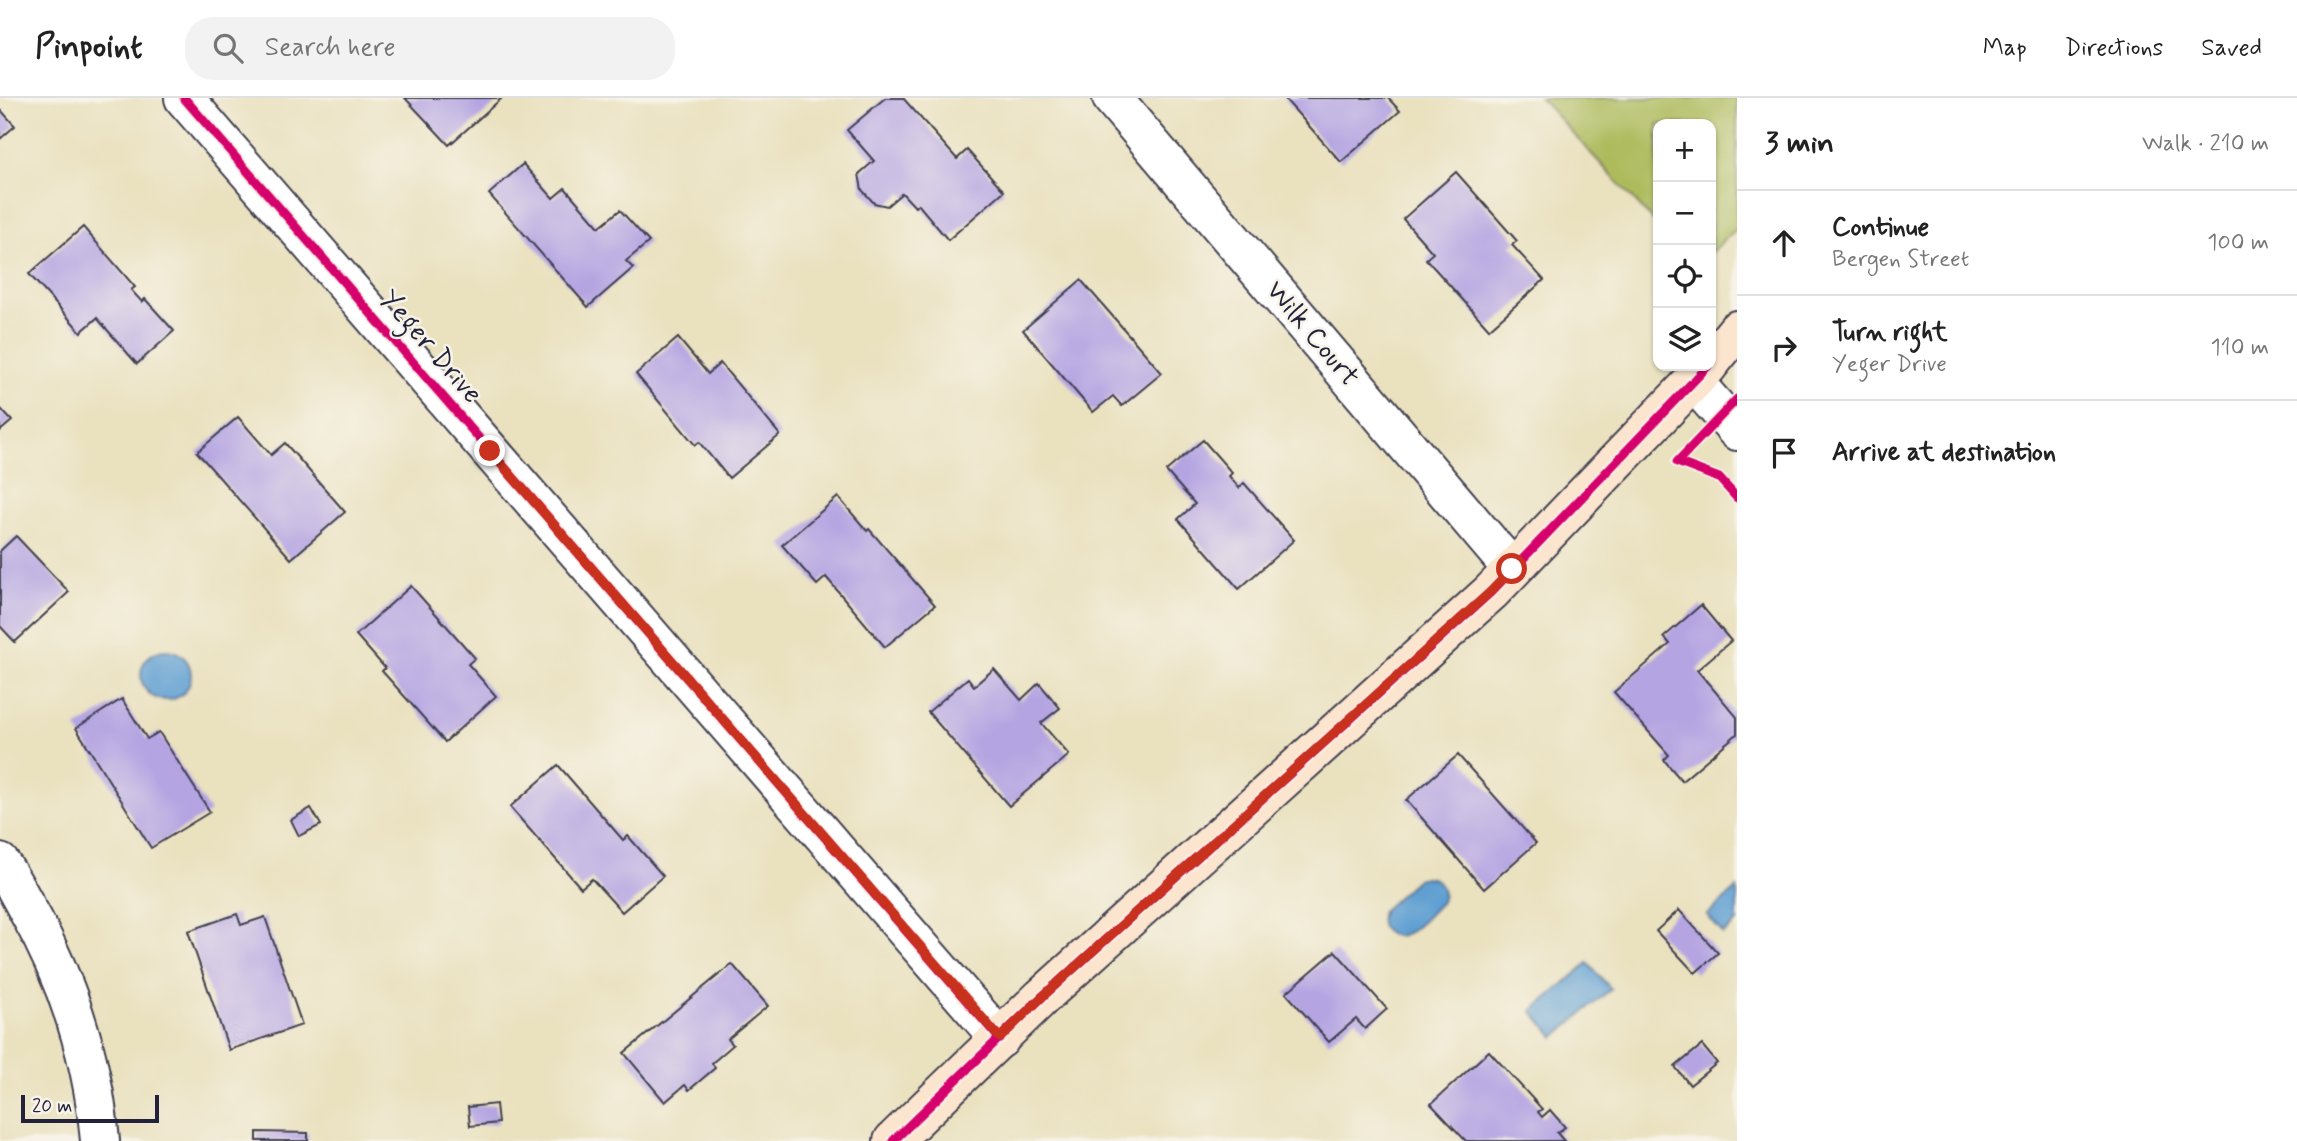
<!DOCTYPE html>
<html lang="en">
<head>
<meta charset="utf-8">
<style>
	body { margin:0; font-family:Mynerve,sans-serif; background:#f2f2f2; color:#222 }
	.controls { position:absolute; right:21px; top:21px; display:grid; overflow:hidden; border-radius:14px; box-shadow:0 2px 5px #0004 }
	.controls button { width:63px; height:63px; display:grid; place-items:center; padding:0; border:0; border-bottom:2px solid #e0e0e0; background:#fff; color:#222; font:35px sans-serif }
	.scale { position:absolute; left:21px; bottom:18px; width:138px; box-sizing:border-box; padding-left:7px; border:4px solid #22223b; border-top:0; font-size:19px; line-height:24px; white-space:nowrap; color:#22223b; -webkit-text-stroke:5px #f7f3e8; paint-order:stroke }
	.stop { position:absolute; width:21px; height:21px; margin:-16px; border:5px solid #c8321e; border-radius:50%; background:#fff }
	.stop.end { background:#c8321e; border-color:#fff; box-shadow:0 2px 7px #0008 }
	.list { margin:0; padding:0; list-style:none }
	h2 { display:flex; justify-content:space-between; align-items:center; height:91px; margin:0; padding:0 28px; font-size:30px }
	h2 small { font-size:23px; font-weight:400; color:#767676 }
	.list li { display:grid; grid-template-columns:46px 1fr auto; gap:21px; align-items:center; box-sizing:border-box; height:105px; padding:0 28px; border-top:2px solid #e0e0e0 }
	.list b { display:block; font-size:26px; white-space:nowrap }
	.list p { margin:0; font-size:23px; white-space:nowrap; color:#767676 }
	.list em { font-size:23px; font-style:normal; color:#767676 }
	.icon { flex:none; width:38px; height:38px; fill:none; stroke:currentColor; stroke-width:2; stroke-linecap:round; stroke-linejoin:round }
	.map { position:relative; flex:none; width:1737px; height:1043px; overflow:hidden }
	header { display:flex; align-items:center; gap:42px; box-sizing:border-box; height:98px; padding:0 35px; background:#fff; border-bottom:2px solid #e0e0e0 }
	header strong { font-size:33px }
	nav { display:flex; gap:38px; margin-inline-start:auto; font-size:24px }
	.search { width:490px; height:63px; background:#f2f2f2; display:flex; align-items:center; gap:18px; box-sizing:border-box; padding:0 24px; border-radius:28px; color:#767676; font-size:26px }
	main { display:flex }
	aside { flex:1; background:#fff }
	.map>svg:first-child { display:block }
</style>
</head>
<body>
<header>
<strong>Pinpoint</strong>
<div class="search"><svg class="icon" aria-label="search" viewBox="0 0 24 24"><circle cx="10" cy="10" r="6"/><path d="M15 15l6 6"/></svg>Search here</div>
<nav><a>Map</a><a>Directions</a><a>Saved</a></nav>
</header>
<main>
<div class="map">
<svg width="1737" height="1043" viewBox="0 0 1737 1043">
	<rect width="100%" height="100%" fill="#f7f3e8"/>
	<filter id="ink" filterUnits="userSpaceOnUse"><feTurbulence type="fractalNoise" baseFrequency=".0143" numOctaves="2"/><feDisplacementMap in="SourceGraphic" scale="14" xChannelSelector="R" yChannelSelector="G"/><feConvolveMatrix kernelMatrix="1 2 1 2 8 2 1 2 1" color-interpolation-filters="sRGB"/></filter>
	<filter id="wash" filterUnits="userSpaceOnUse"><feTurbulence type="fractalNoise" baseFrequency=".00686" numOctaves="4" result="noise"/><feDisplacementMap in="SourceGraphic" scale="28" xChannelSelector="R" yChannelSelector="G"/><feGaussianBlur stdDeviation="1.57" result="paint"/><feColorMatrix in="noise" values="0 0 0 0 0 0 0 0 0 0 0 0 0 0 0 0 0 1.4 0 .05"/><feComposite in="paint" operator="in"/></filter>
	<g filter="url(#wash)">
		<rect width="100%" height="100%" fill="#eae1bf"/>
		<path fill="#aebb5d" stroke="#686e4c" stroke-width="2" d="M1540,0H1737V130L1711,155V26H1658V128Z"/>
		<g fill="#5f9fd2" stroke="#406086" stroke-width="2">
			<circle cx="166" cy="577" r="25"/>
			<path d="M1424,779C1439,779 1446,790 1441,804C1429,815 1405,849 1386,834C1379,829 1380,820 1382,813L1417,781Z"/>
			<path d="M1737,790V824L1723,836L1707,817Z"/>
			<path d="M1588,865L1611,891L1555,939L1532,913Z"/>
		</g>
		<g id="blocks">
			<g fill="#b4a4e2">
				<path d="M405,0H502L449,47Z"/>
				<path d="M885,0H903L957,61L967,52L1004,93L948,142L918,106L915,109L902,95L887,108L874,105L862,92L859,76L874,63L847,32Z"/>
				<path d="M1284,0H1388L1400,13L1341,64Z"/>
				<path d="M0,11L15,28L0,41Z"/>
				<path d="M523,66L553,100L565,90L599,129L620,112L649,144L626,163L633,170L588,209L489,96Z"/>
				<path d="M1456,74L1517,143L1512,147L1544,182L1489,231L1426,161L1433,155L1403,121Z"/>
				<path d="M83,129L135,189L131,192L142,204L145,201L174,233L137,266L97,220L81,234L29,176Z"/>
				<path d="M1081,182L1162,275L1122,308L1113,298L1093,314L1023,232Z"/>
				<path d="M678,240L708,276L720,265L780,337L729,380L699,344L695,347L636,276Z"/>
				<path d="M0,310L12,323L0,333Z"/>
				<path d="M238,319L271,357L285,345L345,414L291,461L197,354Z"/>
				<path d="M1203,342L1232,375L1229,378L1239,390L1244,385L1294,442L1239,491L1178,421L1195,406L1166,373Z"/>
				<path d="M838,399L867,433L869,431L935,507L885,549L826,479L817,487L782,447Z"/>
				<path d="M16,438L69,494L15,544L0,528V453Z"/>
				<path d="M411,488L475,560L468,566L496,598L445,644L382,573L385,570L356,537Z"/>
				<path d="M1701,507L1731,543L1697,572L1737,619V636L1682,683L1664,662L1669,657L1614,594L1670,546L1664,539Z"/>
				<path d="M994,571L1021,602L1039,585L1060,610L1041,625L1069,657L1009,708L928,614L968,580L974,588Z"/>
				<path d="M122,601L147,641L159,634L210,714L151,750L76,630Z"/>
				<path d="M1458,657L1536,745L1484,791L1406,702Z"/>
				<path d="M558,667L623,742L628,738L663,778L622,814L592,781L581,790L510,709Z"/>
				<path d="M311,710L321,727L299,738L291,722Z"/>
				<path d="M1679,812L1718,855L1695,875L1656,833Z"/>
				<path d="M237,816L241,827L265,819L302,927L229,952L188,833Z"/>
				<path d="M1335,853L1387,911L1365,931L1356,921L1329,944L1286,895Z"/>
				<path d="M732,866L768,908L728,941L733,947L712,965L715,970L689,992L685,987L665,1004L624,955Z"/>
				<path d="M1702,947L1717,965L1690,987L1675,969Z"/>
				<path d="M1489,953L1542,1011L1538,1014L1542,1019L1550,1012L1565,1029L1557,1035L1564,1043H1466L1431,1006Z"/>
				<path d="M496,1006L498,1025L470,1028L468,1009Z"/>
				<path d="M257,1034L308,1035V1043H257Z"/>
			</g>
		</g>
	</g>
	<g filter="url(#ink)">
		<use href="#blocks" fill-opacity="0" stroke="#403f4f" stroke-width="2"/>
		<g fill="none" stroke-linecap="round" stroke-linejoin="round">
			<g stroke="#403f4f" stroke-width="42">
				<g id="street">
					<path d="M184,0L1000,941"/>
					<path d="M1112,0L1512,471"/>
					<path d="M1694,284L1737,333"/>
					<path d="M0,765C10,778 17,793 25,807C66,879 93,960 100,1043"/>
				</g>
			</g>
			<g stroke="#403f4f" stroke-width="42">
				<g id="secondary">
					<path d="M1711,264L1737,232"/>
					<path d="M893,1043L1042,899L1491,494L1708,268"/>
				</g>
			</g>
			<use href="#street" stroke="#fff" stroke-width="38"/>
			<use href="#secondary" stroke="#fce5cf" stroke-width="38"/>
			<g stroke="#f7f3e8" stroke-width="13">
				<g id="cycleway">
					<path d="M184,0L1000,941"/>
					<path d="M1737,301L1677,364L1719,380L1737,400"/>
					<path d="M893,1043L1042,899L1491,494L1708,268"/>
				</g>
			</g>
			<use href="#cycleway" stroke="#d6006c" stroke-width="9"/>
		</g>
	</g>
	<g fill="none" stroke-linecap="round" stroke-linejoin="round" filter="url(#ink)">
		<path stroke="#c8321e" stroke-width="9" d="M490,353L1000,940L1042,899L1490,494L1512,471"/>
	</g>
	<g text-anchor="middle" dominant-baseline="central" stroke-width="5" stroke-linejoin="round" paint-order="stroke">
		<g font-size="28" fill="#22223b" stroke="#f7f3e8">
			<text transform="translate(1312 236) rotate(50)">Wilk Court</text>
			<text transform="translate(430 249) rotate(49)">Yeger Drive</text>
		</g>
	</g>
</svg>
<div class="controls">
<button>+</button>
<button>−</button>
<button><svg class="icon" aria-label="locate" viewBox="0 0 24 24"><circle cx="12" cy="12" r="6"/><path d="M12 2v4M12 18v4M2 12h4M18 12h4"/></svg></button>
<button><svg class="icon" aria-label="layers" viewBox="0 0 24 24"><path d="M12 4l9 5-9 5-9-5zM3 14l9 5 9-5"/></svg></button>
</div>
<div class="scale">20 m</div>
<div class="stop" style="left:1512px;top:471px"></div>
<div class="stop end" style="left:490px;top:353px"></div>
</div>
<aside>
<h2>3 min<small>Walk · 210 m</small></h2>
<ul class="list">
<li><svg class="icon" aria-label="ahead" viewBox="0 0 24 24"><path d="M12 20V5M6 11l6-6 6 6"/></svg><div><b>Continue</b><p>Bergen Street</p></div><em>100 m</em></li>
<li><svg class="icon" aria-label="right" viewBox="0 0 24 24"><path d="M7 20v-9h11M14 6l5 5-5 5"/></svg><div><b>Turn right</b><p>Yeger Drive</p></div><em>110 m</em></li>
<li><svg class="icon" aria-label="arrive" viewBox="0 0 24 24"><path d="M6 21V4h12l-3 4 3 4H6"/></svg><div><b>Arrive at destination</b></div></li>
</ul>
</aside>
</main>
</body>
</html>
